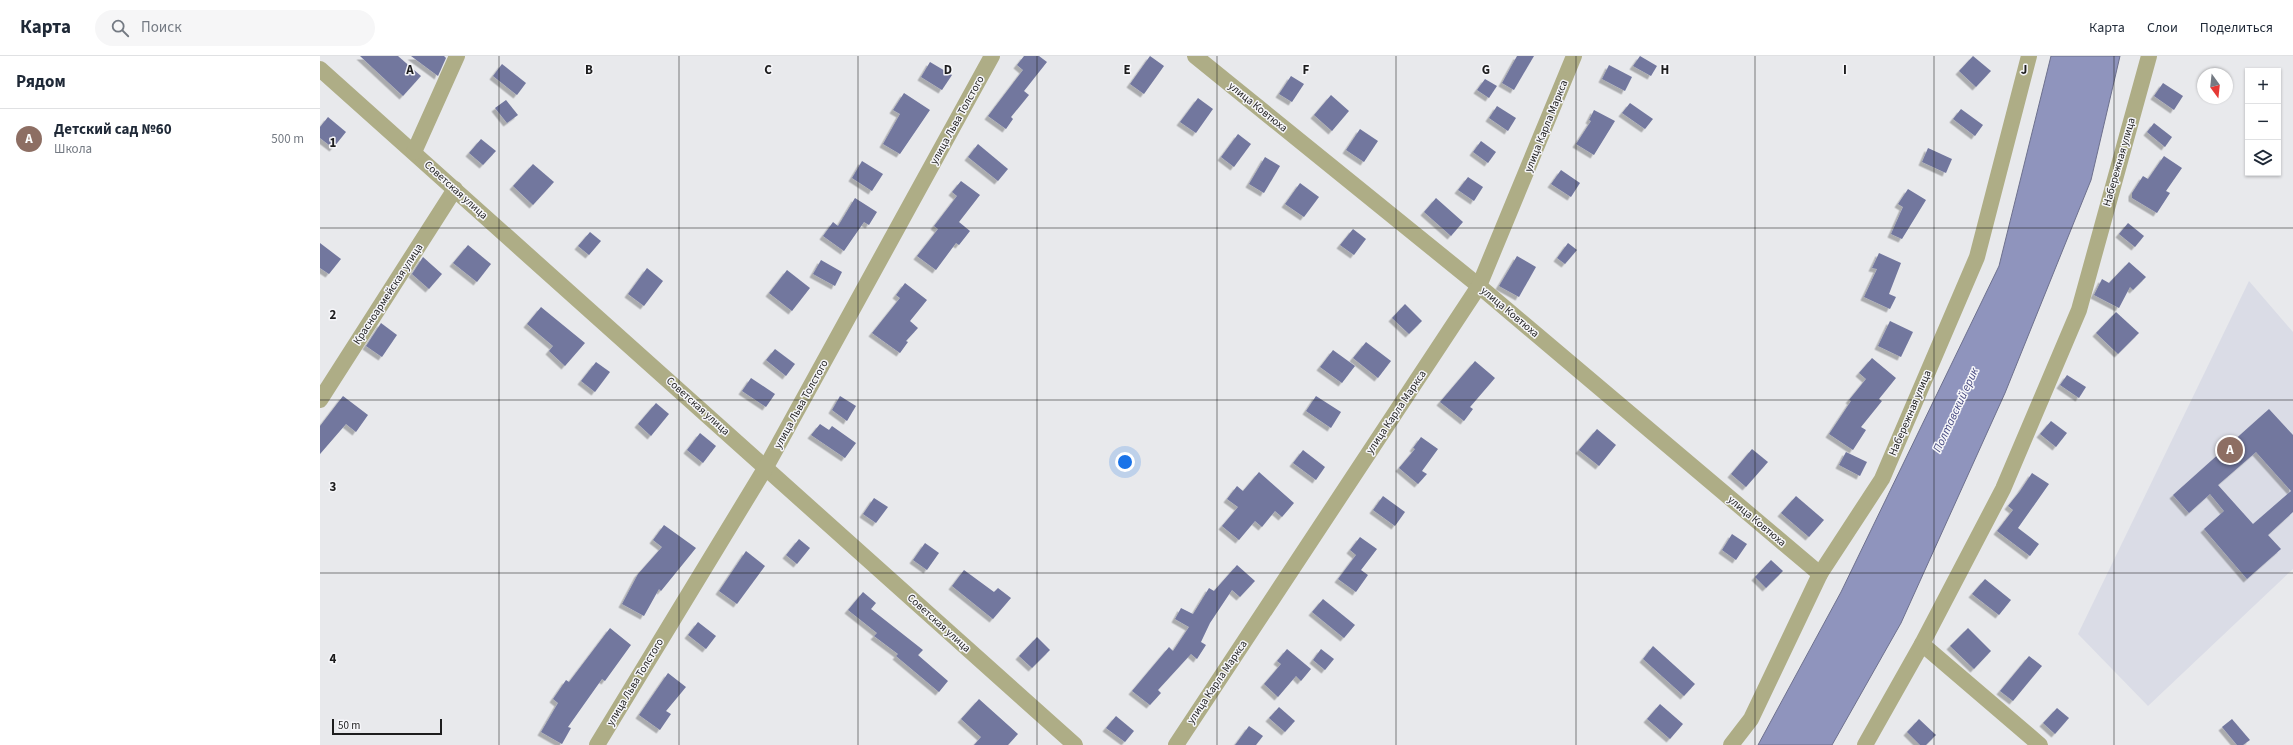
<!DOCTYPE html>
<html lang="ru">
<head>
<meta charset="utf-8">
<style>
	body { margin:0; font-family:"Source Sans 3",sans-serif; background:#f6f6f7; color:#1f2937 }
	.controls { position:absolute; right:12px; top:12px; display:grid; overflow:hidden; border-radius:0px; box-shadow:0 1px 3px #0004 }
	.controls button { width:36px; height:36px; display:grid; place-items:center; padding:0; border:0; border-bottom:1px solid #e0e1e3; background:#fff; color:#1f2937; font:20px sans-serif }
	.compass { position:absolute; left:1877px; top:12px; width:36px; height:36px; border-radius:50%; background:#fff; box-shadow:0 1px 3px #0004; rotate:165deg }
	.scale { position:absolute; left:12px; bottom:10px; width:110px; box-sizing:border-box; padding-left:4px; border:2px solid #1d1d1e; border-top:0; font-size:11px; line-height:14px; white-space:nowrap; color:#1d1d1e; -webkit-text-stroke:3px #f6f6f9; paint-order:stroke }
	.you { position:absolute; left:805px; top:406px; width:14px; height:14px; margin:-10px; border:3px solid #fff; border-radius:50%; background:#1a73e8; box-shadow:0 0 0 6px #1a73e833 }
	.badge { display:grid; place-items:center; width:26px; height:26px; border-radius:50%; background:#1a73e8; color:#fff; font-size:13px; font-weight:700 }
	.pin { position:absolute; translate:-50% -50%; border:2px solid #fff; box-shadow:0 1px 4px #0006 }
	.list { margin:0; padding:0; list-style:none }
	h2 { display:flex; justify-content:space-between; align-items:center; height:52px; margin:0; padding:0 16px; font-size:17px }
	h2 small { font-size:13px; font-weight:400; color:#747a83 }
	.list li { display:grid; grid-template-columns:26px 1fr auto; gap:12px; align-items:center; box-sizing:border-box; height:60px; padding:0 16px; border-top:1px solid #e0e1e3 }
	.list b { display:block; font-size:15px; white-space:nowrap }
	.list p { margin:0; font-size:13px; white-space:nowrap; color:#747a83 }
	.list em { font-size:13px; font-style:normal; color:#747a83 }
	.icon { flex:none; width:22px; height:22px; fill:none; stroke:currentColor; stroke-width:2; stroke-linecap:round; stroke-linejoin:round }
	.map { position:relative; flex:none; width:1973px; height:689px; overflow:hidden }
	header { display:flex; align-items:center; gap:24px; box-sizing:border-box; height:56px; padding:0 20px; background:#fff; border-bottom:1px solid #e0e1e3 }
	header strong { font-size:19px }
	nav { display:flex; gap:22px; margin-inline-start:auto; font-size:14px }
	.search { width:280px; height:36px; background:#f6f6f7; display:flex; align-items:center; gap:10px; box-sizing:border-box; padding:0 14px; border-radius:22px; color:#747a83; font-size:15px }
	main { display:flex }
	aside { flex:1; background:#fff }
	.map>svg:first-child { display:block }
</style>
</head>
<body>
<header>
<strong>Карта</strong>
<div class="search"><svg class="icon" aria-label="search" viewBox="0 0 24 24"><circle cx="10" cy="10" r="6"/><path d="M15 15l6 6"/></svg>Поиск</div>
<nav><a>Карта</a><a>Слои</a><a>Поделиться</a></nav>
</header>
<main>
<aside>
<h2>Рядом<small></small></h2>
<ul class="list">
<li><span class="badge" style="background:#8d6e63">A</span><div><b>Детский сад №60</b><p>Школа</p></div><em>500 m</em></li>
</ul>
</aside>
<div class="map">
<svg width="1973" height="689" viewBox="0 0 1973 689">
	<defs>
		<filter id="shadow"><feDropShadow dx="-3.5" dy="3.5" stdDeviation="0" flood-color="#0004"/></filter>
	</defs>
	<rect width="100%" height="100%" fill="#e8e9ec"/>
	<path fill="#dadce6" d="M1929,225L1973,276V513L1828,650L1758,578Z"/>
	<path fill="#8f94bd" stroke="#6d708d" d="M1731,0H1800L1771,124L1685,337L1581,567L1512,689H1438L1521,536L1679,210Z"/>
	<g fill="#72779e" fill-rule="evenodd" filter="url(#shadow)">
		<path d="M40,0H78L101,20L83,40Z"/>
		<path d="M91,0H124L126,2L118,20Z"/>
		<path d="M704,0H719L727,6L704,35L709,39L691,61L693,63L686,73L668,60L703,14L697,9Z"/>
		<path d="M830,0L844,10L824,38L810,28Z"/>
		<path d="M1197,0H1214L1194,34L1182,27Z"/>
		<path d="M1320,0L1337,10L1331,20L1313,10Z"/>
		<path d="M1653,0L1671,15L1656,31L1639,15Z"/>
		<path d="M610,6L632,19L622,34L601,21Z"/>
		<path d="M182,8L206,27L197,39L173,20Z"/>
		<path d="M1289,9L1312,21L1305,35L1282,23Z"/>
		<path d="M971,20L984,28L972,46L959,38Z"/>
		<path d="M1165,23L1177,30L1169,42L1157,34Z"/>
		<path d="M1843,27L1863,40L1854,54L1834,40Z"/>
		<path d="M584,37L610,54L580,98L563,88L580,58L573,54Z"/>
		<path d="M1011,39L1029,55L1012,75L994,59Z"/>
		<path d="M878,42L893,53L876,77L860,66Z"/>
		<path d="M186,44L198,59L187,67L175,52Z"/>
		<path d="M1310,47L1333,63L1325,73L1302,57Z"/>
		<path d="M1177,50L1196,62L1188,75L1169,62Z"/>
		<path d="M1641,53L1663,69L1655,80L1633,63Z"/>
		<path d="M1274,54L1295,65L1274,99L1256,88L1271,65L1269,64Z"/>
		<path d="M8,61L26,76L13,92L0,82V71Z"/>
		<path d="M1834,67L1852,81L1845,91L1827,76Z"/>
		<path d="M1040,73L1058,85L1044,106L1026,94Z"/>
		<path d="M918,78L931,88L914,111L901,101Z"/>
		<path d="M161,83L176,95L163,109L149,97Z"/>
		<path d="M1161,85L1176,96L1168,107L1153,96Z"/>
		<path d="M658,88L688,113L678,125L648,101Z"/>
		<path d="M1608,92L1632,103L1626,117L1602,106Z"/>
		<path d="M1844,100L1862,112L1846,135L1850,137L1837,157L1812,142V137L1823,120L1828,123Z"/>
		<path d="M945,101L960,110L944,137L929,128Z"/>
		<path d="M542,105L563,118L552,135L532,122Z"/>
		<path d="M213,108L234,126L213,149L193,130Z"/>
		<path d="M1241,114L1260,127L1251,141L1231,128Z"/>
		<path d="M1148,121L1163,131L1154,145L1138,134Z"/>
		<path d="M641,125L660,139L639,166L650,175L639,189L636,187L616,214L597,200L618,173L614,170L637,140L632,136Z"/>
		<path d="M980,127L999,141L984,161L965,148Z"/>
		<path d="M1588,133L1606,144L1582,183L1571,178L1583,151L1578,148Z"/>
		<path d="M535,142L557,156L549,169L544,166L524,195L503,180L513,166L518,170Z"/>
		<path d="M1116,142L1143,166L1131,180L1104,156Z"/>
		<path d="M1808,167L1824,180L1815,191L1799,178Z"/>
		<path d="M1033,173L1046,183L1034,199L1020,189Z"/>
		<path d="M270,176L281,185L269,199L258,190Z"/>
		<path d="M0,187L21,203L9,218L0,212Z"/>
		<path d="M1248,187L1257,194L1245,208L1237,202Z"/>
		<path d="M148,189L171,208L157,226L133,207Z"/>
		<path d="M1559,197L1581,207L1569,238L1576,241L1570,253L1544,241L1557,213L1552,212Z"/>
		<path d="M1197,200L1216,211L1199,241L1179,230Z"/>
		<path d="M103,201L122,218L109,233L92,218Z"/>
		<path d="M501,204L522,216L515,230L493,218Z"/>
		<path d="M1809,206L1826,221L1813,234L1810,231L1799,252L1774,239L1782,223L1789,227Z"/>
		<path d="M327,212L343,225L324,250L308,238Z"/>
		<path d="M467,214L490,232L472,255L449,237Z"/>
		<path d="M585,227L607,244L590,265L598,272L586,285L588,286L580,297L552,277L580,242L576,239Z"/>
		<path d="M1085,248L1102,265L1089,278L1072,262Z"/>
		<path d="M221,251L265,287L245,310L229,295L233,290L207,268Z"/>
		<path d="M1796,256L1819,277L1798,298L1776,277Z"/>
		<path d="M1570,265L1593,276L1581,301L1558,290Z"/>
		<path d="M61,267L77,279L62,301L46,290Z"/>
		<path d="M1046,286L1071,305L1058,322L1033,302Z"/>
		<path d="M455,293L475,308L466,320L446,304Z"/>
		<path d="M1013,294L1035,310L1022,327L1000,311Z"/>
		<path d="M1552,302L1576,322L1559,343L1562,345L1541,371L1546,374L1533,394L1509,378L1531,345L1529,344L1546,323L1539,317Z"/>
		<path d="M1155,305L1175,322L1150,351L1153,353L1144,365L1120,346Z"/>
		<path d="M276,306L290,316L275,336L261,325Z"/>
		<path d="M1747,319L1766,331L1759,342L1740,329Z"/>
		<path d="M431,322L455,338L446,351L422,335Z"/>
		<path d="M23,340L48,359L36,376L26,368L0,398V370Z"/>
		<path d="M520,340L536,350L527,365L512,354Z"/>
		<path d="M996,340L1021,356L1011,372L986,355Z"/>
		<path d="M336,347L349,358L331,380L318,368Z"/>
		<path d="M1949,353L1973,379V456L1948,479L1961,493L1927,523L1884,473L1904,455L1890,438L1869,457L1853,439ZM1936,396L1971,435L1933,468L1898,429Z"/>
		<path d="M1731,365L1747,377L1736,391L1720,378Z"/>
		<path d="M500,368L509,374L512,370L536,387L525,402L491,379Z"/>
		<path d="M1277,373L1296,389L1279,410L1259,394Z"/>
		<path d="M380,377L396,390L383,407L367,394Z"/>
		<path d="M1101,381L1118,393L1102,415L1107,418L1098,428L1079,412L1095,393L1093,392Z"/>
		<path d="M1432,393L1448,406L1426,431L1411,418Z"/>
		<path d="M983,394L1005,411L996,424L973,407Z"/>
		<path d="M1526,396L1547,406L1540,420L1519,409Z"/>
		<path d="M939,416L974,447L962,461L955,455L942,471L935,465L919,484L902,470L918,451L907,443L917,430L923,435Z"/>
		<path d="M1712,417L1729,428L1698,472L1719,488L1710,500L1677,475L1693,454L1688,450L1700,435Z"/>
		<path d="M1063,440L1085,456L1075,470L1053,454Z"/>
		<path d="M1476,440L1504,464L1489,481L1461,457Z"/>
		<path d="M554,442L568,451L556,467L543,458Z"/>
		<path d="M344,469L376,492L341,535L339,533L324,560L302,548L318,518L342,491L333,484Z"/>
		<path d="M1412,478L1427,488L1416,504L1402,494Z"/>
		<path d="M1040,481L1057,493L1041,514L1048,519L1036,536L1018,523L1036,499L1030,494Z"/>
		<path d="M479,483L490,492L477,508L466,499Z"/>
		<path d="M605,487L619,497L607,514L593,504Z"/>
		<path d="M426,495L445,510L417,548L399,535Z"/>
		<path d="M1451,504L1463,515L1446,532L1435,521Z"/>
		<path d="M917,509L935,525L920,541L912,534L890,567L881,586L886,589L877,603L871,598L838,634L841,637L830,649L812,635L849,591L853,595L869,571L855,563L861,552L873,558L889,532L894,535Z"/>
		<path d="M644,514L674,536L678,532L691,542L673,563L632,530Z"/>
		<path d="M1665,523L1691,544L1679,559L1652,538Z"/>
		<path d="M543,536L556,547L551,553L603,594L598,599L628,625L619,636L576,600L578,598L554,580L557,577L528,554Z"/>
		<path d="M1003,543L1035,569L1024,582L992,556Z"/>
		<path d="M378,566L396,580L386,593L368,579Z"/>
		<path d="M290,572L311,589L285,625L282,623L248,671L251,672L242,688L221,676L238,647L233,643L246,624L249,626Z"/>
		<path d="M1648,572L1671,595L1654,613L1630,590Z"/>
		<path d="M717,581L730,594L712,612L699,600Z"/>
		<path d="M1333,590L1375,628L1364,640L1323,603Z"/>
		<path d="M967,593L991,613L981,625L976,620L958,641L944,628L961,608L957,605Z"/>
		<path d="M1001,593L1014,603L1005,614L993,604Z"/>
		<path d="M1709,600L1722,610L1693,645L1680,635Z"/>
		<path d="M348,617L366,631L346,655L351,658L340,674L319,659Z"/>
		<path d="M659,643L698,678L688,689H654L661,681L641,663Z"/>
		<path d="M1340,648L1363,668L1350,683L1327,663Z"/>
		<path d="M959,651L975,665L965,676L949,662Z"/>
		<path d="M1737,652L1749,662L1735,678L1723,667Z"/>
		<path d="M796,660L814,675L805,686L786,672Z"/>
		<path d="M1599,663L1616,679L1606,689H1600L1587,676Z"/>
		<path d="M1912,663L1930,684L1923,689H1917L1902,671Z"/>
		<path d="M929,670L943,680L936,689H915Z"/>
	</g>
	<g fill="none" stroke-linecap="round" stroke-linejoin="round">
		<g stroke="#aead86" stroke-width="16">
			<path d="M875,0L1159,230L1500,518"/>
			<path d="M0,13L755,689"/>
			<path d="M94,96L137,0"/>
			<path d="M0,344L135,133"/>
			<path d="M1602,588L1720,689"/>
			<path d="M277,689L446,411L672,0"/>
			<path d="M856,689L1159,230L1254,0"/>
			<path d="M1411,689L1431,663L1500,518L1562,423L1657,201L1709,0"/>
			<path d="M1545,689L1602,588L1683,433L1759,254L1829,0"/>
		</g>
	</g>
	<path fill="none" stroke="#1d1d1e" stroke-width="1" stroke-opacity="0.55" d="M179,0V689M359,0V689M538,0V689M717,0V689M897,0V689M1076,0V689M1256,0V689M1435,0V689M1614,0V689M1794,0V689M0,172H1973M0,344H1973M0,517H1973"/>
	<g text-anchor="middle" dominant-baseline="central" stroke-width="3" stroke-linejoin="round" paint-order="stroke">
		<g font-size="11" fill="#1d1d1e" stroke="#f6f6f9">
			<text transform="translate(938 51) rotate(39)">улица Ковтюха</text>
			<text transform="translate(637 64) rotate(-61)">улица Льва Толстого</text>
			<text transform="translate(1226 70) rotate(-68)">улица Карла Маркса</text>
			<text transform="translate(1799 106) rotate(-74)">Набережная улица</text>
			<text transform="translate(136 134) rotate(42)">Советская улица</text>
			<text transform="translate(68 238) rotate(-57)">Красноармейская улица</text>
			<text transform="translate(1190 256) rotate(40)">улица Ковтюха</text>
			<text transform="translate(481 348) rotate(-61)">улица Льва Толстого</text>
			<text transform="translate(378 350) rotate(42)">Советская улица</text>
			<text transform="translate(1076 356) rotate(-56)">улица Карла Маркса</text>
			<text transform="translate(1590 357) rotate(-67)">Набережная улица</text>
			<text transform="translate(1437 465) rotate(40)">улица Ковтюха</text>
			<text transform="translate(619 567) rotate(42)">Советская улица</text>
			<text transform="translate(315 626) rotate(-59)">улица Льва Толстого</text>
			<text transform="translate(897 626) rotate(-56)">улица Карла Маркса</text>
		</g>
		<g font-size="12" font-style="italic" fill="#474a81" stroke="#f6f6f9">
			<text transform="translate(1636 354) rotate(-65)">Полтавский ерик</text>
		</g>
	</g>
	<g font-size="13" text-anchor="middle" font-weight="bold" fill="#1d1d1e" stroke="#f6f6f9" stroke-width="3" stroke-linejoin="round" paint-order="stroke">
		<text x="90" y="18">A</text>
		<text x="269" y="18">B</text>
		<text x="448" y="18">C</text>
		<text x="628" y="18">D</text>
		<text x="807" y="18">E</text>
		<text x="986" y="18">F</text>
		<text x="1166" y="18">G</text>
		<text x="1345" y="18">H</text>
		<text x="1525" y="18">I</text>
		<text x="1704" y="18">J</text>
		<text x="13" y="91">1</text>
		<text x="13" y="263">2</text>
		<text x="13" y="435">3</text>
		<text x="13" y="607">4</text>
	</g>
</svg>
<div class="controls">
<button>+</button>
<button>−</button>
<button><svg class="icon" aria-label="layers" viewBox="0 0 24 24"><path d="M12 4l9 5-9 5-9-5zM3 14l9 5 9-5"/></svg></button>
</div>
<svg class="compass" viewBox="-18 -18 36 36"><path d="M0-13l5 13h-10z" fill="#e53935"/><path d="M0 13l5-13h-10z" fill="#747a83"/></svg>
<div class="scale">50 m</div>
<div class="you"></div>
<div class="pin badge" style="left:1910px;top:394px;background:#8d6e63">A</div>
</div>
</main>
</body>
</html>
